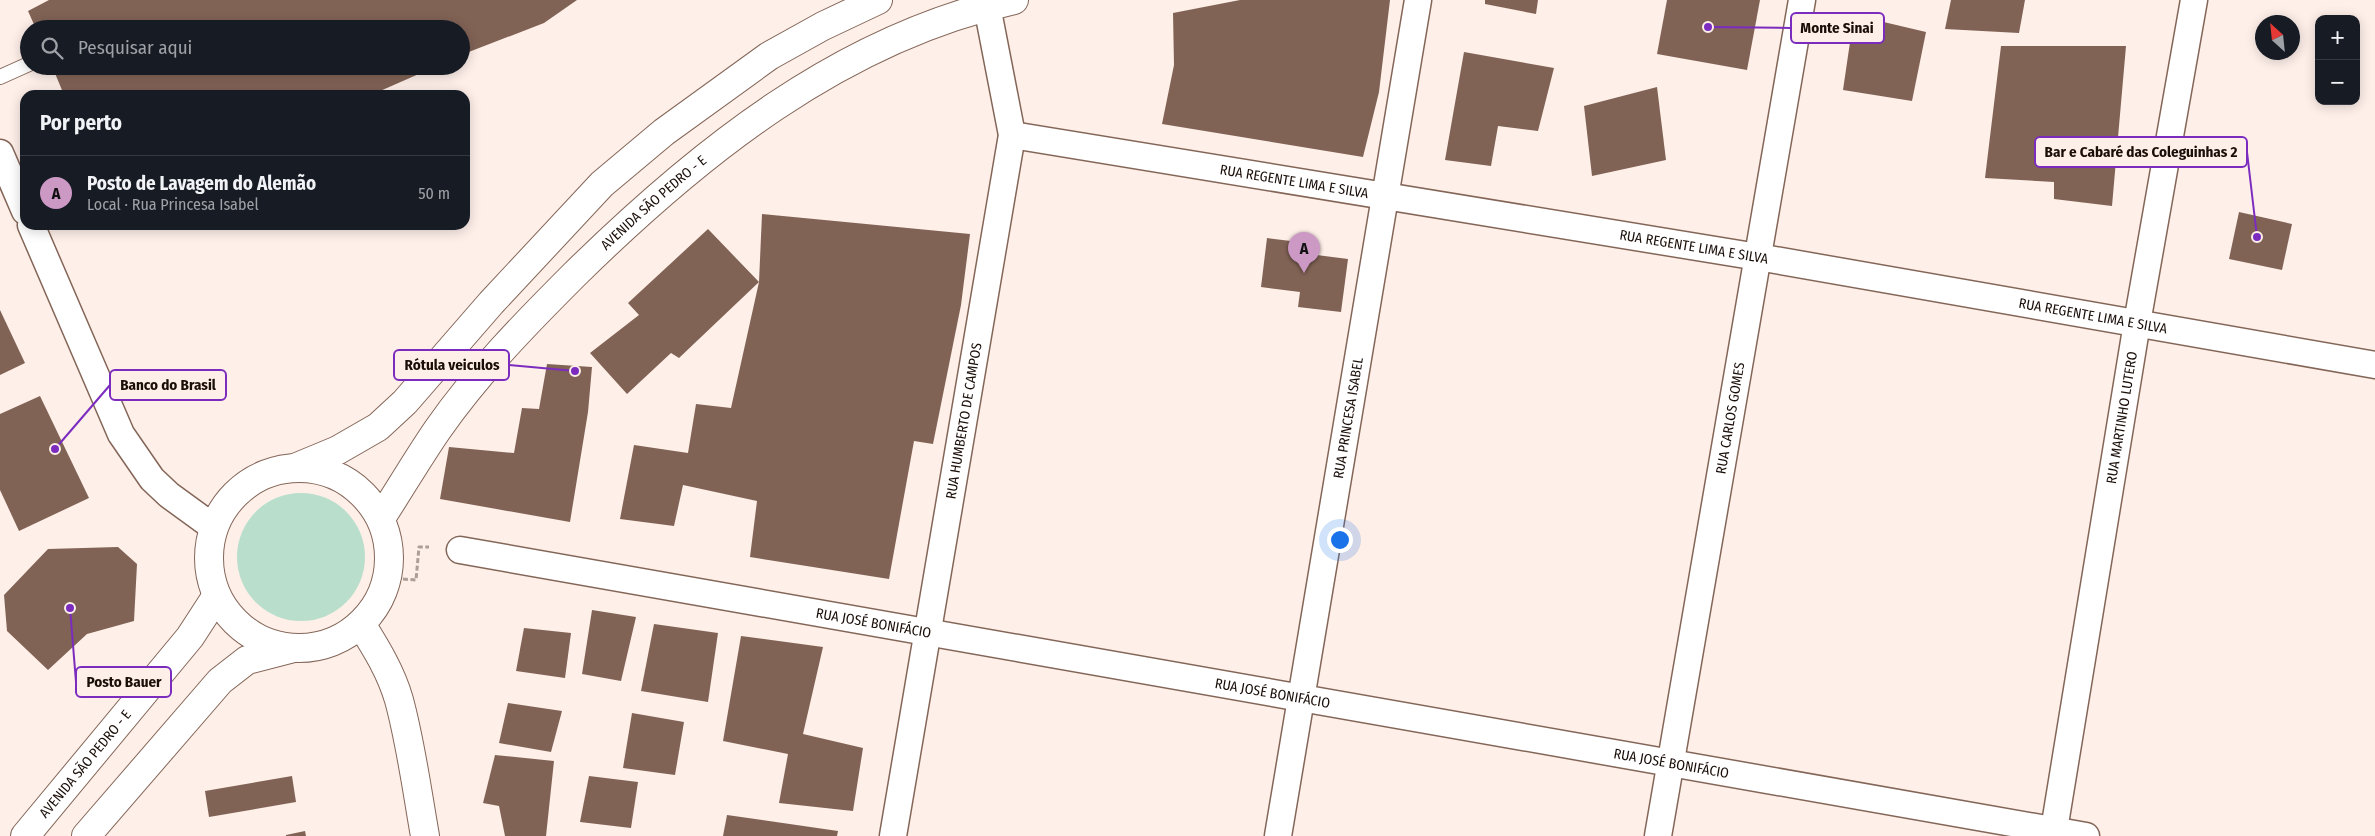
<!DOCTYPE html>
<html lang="pt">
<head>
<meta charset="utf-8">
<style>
	body { margin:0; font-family:"Fira Sans Condensed",sans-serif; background:#20242c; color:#f1f3f6 }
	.controls { position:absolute; right:15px; top:15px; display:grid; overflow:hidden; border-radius:10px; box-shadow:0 2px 12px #0003 }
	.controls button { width:45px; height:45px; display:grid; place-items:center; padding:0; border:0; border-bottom:1px solid #363941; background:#171b24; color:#f1f3f6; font:25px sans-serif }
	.compass { position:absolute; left:2255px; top:15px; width:45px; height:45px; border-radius:50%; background:#171b24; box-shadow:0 2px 12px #0003; rotate:333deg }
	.you { position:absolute; left:1339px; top:539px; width:18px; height:18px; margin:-12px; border:4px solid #fff; border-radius:50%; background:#1a73e8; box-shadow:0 0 0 8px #1a73e833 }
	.badge { display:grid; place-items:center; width:32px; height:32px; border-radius:50%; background:#cc99c4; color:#111; font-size:16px; font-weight:700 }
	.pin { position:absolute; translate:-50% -41px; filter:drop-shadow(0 1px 2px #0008) }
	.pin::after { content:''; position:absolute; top:26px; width:18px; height:15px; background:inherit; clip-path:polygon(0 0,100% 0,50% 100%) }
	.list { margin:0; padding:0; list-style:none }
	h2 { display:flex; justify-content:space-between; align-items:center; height:65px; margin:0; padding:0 20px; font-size:21px }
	h2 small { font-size:16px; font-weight:400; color:#9ea1a6 }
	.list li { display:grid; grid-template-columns:32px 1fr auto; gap:15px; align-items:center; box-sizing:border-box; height:75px; padding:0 20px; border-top:1px solid #363941 }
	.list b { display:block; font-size:19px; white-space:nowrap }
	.list p { margin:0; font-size:16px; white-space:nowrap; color:#9ea1a6 }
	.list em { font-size:16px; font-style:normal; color:#9ea1a6 }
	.icon { flex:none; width:28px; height:28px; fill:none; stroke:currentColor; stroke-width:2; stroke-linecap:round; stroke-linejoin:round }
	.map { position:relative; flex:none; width:2375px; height:836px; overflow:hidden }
	.search { position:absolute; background:#171b24; box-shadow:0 2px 12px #0003; left:20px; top:20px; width:450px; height:55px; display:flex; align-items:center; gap:12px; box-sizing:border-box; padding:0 18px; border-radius:28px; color:#9ea1a6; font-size:19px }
	.panel { position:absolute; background:#171b24; box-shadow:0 2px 12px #0003; left:20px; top:90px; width:450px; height:140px; border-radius:15px }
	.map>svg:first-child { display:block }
</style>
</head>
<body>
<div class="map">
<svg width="2375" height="836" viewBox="0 0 2375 836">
	<rect width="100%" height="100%" fill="#feefe9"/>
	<circle fill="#b9decc" cx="301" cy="557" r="64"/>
	<g fill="#816355">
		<path d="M49,0H577L544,23L461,55V29H36L28,11Z"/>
		<path d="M1240,0H1390L1379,92L1363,157L1162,124L1174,65L1173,13Z"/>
		<path d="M1485,0H1538L1536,14L1485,4Z"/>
		<path d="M1667,0H1760L1747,70L1657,54Z"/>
		<path d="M1951,0H2025L2019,33L1945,29Z"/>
		<path d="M1854,15L1926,32L1912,101L1843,90Z"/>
		<path d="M2001,46H2126L2112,206L2054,199V182L1985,178Z"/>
		<path d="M1464,52L1554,68L1538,131L1498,126L1491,166L1445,160Z"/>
		<path d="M52,66H437L371,95H64Z"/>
		<path d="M1657,87L1666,160L1592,176L1584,106Z"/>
		<path d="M2239,212L2292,224L2282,270L2229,259Z"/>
		<path d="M762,214L970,234L961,305L933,444L914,441L889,579L750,557L757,501L683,485L674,526L620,519L634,445L688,453L696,404L731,408L759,282Z"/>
		<path d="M708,229L759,282L679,358L671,353L627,394L590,353L639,315L628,303Z"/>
		<path d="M1267,238L1299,242L1301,253L1348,259L1341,312L1298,307L1300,292L1261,287Z"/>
		<path d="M0,310L25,363L0,375Z"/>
		<path d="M547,364L592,367L588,412L570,522L440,499L449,447L514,453L522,408L539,409Z"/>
		<path d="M40,396L89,498L19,531L0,490V414Z"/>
		<path d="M118,547L137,564L134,621L87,634L48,670L7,631L4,595L48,549Z"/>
		<path d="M592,610L636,617L621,681L582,674Z"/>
		<path d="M654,624L718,633L708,702L641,691Z"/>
		<path d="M524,628L571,633L565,678L516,671Z"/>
		<path d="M741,636L823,647L803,734L863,748L853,811L779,803L788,754L723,741Z"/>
		<path d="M508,703L562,711L551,752L499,743Z"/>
		<path d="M632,713L684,722L675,775L623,768Z"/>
		<path d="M495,755L554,761L546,836H505L499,806L483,803Z"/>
		<path d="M292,776L296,802L209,817L205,791Z"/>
		<path d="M589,776L638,782L631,828L580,822Z"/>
		<path d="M727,815L838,831L837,836H723Z"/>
		<path d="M305,831L306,836H286V835Z"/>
	</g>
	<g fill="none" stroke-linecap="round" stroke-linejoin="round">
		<g stroke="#846658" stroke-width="16">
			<path id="service" d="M0,77L29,64"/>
		</g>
		<g stroke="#846658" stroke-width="29">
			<g id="minor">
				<path id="s1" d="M1012,135L1758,257L2375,365"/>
				<path d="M0,153L25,211"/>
				<path d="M31,225L121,434L152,479L169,495L213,527"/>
				<path id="s2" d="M460,550L2086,836"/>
				<path id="s3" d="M893,836L1012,135L987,6"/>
				<path id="s4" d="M1278,836L1418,0"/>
				<path id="s5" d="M1658,836L1802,0"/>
				<path id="s6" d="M2053,836L2137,323L2194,0"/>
			</g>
		</g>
		<g stroke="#846658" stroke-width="30">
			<path id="tertiary" d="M361,624C376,648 391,672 399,700C411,744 417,791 425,836"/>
		</g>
		<g stroke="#846658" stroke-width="30">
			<g id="secondary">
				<path d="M297,467L338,450L378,427L405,402L491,303L602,184L664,132L769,56L823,26L878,0"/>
				<circle cx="299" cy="558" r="90"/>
				<path id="s7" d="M381,518C400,489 418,458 438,429C477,373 526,323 574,275C698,153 841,38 1014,0"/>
				<path id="s8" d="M25,836L190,637L216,597"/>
				<path d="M86,836L220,681L247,660L290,649"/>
			</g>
		</g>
		<path stroke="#ac9e98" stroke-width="3" stroke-dasharray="5 2.5" stroke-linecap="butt" d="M388,578L416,580L419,547H429"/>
		<use href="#service" stroke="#fff" stroke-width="14"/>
		<use href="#minor" stroke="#fff" stroke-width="26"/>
		<use href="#tertiary" stroke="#fff" stroke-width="28"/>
		<use href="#secondary" stroke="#fff" stroke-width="28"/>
	</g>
	<g text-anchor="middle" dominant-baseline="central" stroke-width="5" stroke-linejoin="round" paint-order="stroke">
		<g font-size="14" fill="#1a0e09" stroke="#feefe9">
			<text stroke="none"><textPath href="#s1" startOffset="286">RUA REGENTE LIMA E SILVA</textPath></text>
			<text stroke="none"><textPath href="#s7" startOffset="419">AVENIDA SÃO PEDRO - E</textPath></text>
			<text stroke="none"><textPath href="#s1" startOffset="691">RUA REGENTE LIMA E SILVA</textPath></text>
			<text stroke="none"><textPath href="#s1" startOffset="1096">RUA REGENTE LIMA E SILVA</textPath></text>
			<text stroke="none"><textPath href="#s4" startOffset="424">RUA PRINCESA ISABEL</textPath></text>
			<text stroke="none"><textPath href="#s5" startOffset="424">RUA CARLOS GOMES</textPath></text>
			<text stroke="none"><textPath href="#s6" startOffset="424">RUA MARTINHO LUTERO</textPath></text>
			<text stroke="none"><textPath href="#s3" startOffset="421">RUA HUMBERTO DE CAMPOS</textPath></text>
			<text stroke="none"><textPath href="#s2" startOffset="420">RUA JOSÉ BONIFÁCIO</textPath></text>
			<text stroke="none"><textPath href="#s2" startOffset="825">RUA JOSÉ BONIFÁCIO</textPath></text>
			<text stroke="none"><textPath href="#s2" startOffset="1230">RUA JOSÉ BONIFÁCIO</textPath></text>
			<text stroke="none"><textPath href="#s8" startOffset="94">AVENIDA SÃO PEDRO - E</textPath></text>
		</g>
	</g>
	<path fill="none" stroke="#7b2cbf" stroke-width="2" d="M1708 27L1791 28M2257 237L2247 152M575 371L509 365M55 449L110 385M70 608L76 682"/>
	<g fill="#7b2cbf" stroke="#feefe9" stroke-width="2">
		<circle cx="1708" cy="27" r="5"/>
		<circle cx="2257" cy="237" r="5"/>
		<circle cx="575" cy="371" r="5"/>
		<circle cx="55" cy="449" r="5"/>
		<circle cx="70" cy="608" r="5"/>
	</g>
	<g fill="#feefe9" stroke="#7b2cbf" stroke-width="2">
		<rect x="1791" y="13" width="93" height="30" rx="5"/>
		<rect x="2035" y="137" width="212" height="30" rx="5"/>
		<rect x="394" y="350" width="115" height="30" rx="5"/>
		<rect x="110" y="370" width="116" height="30" rx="5"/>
		<rect x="76" y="667" width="95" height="30" rx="5"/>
	</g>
	<g font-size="15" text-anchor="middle" font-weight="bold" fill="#1a0e09">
		<text x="1837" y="33">Monte Sinai</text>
		<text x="2141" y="157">Bar e Cabaré das Coleguinhas 2</text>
		<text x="452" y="370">Rótula veiculos</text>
		<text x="168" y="390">Banco do Brasil</text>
		<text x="124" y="687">Posto Bauer</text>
	</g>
</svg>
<div class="controls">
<button>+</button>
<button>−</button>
</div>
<svg class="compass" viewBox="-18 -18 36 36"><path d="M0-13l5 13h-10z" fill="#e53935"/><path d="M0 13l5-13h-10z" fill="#9ea1a6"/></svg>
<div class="you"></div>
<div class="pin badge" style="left:1304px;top:273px">A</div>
<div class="search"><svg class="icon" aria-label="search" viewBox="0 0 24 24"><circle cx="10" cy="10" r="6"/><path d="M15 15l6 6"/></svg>Pesquisar aqui</div>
<section class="panel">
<h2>Por perto<small></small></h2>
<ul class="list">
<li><span class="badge">A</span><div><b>Posto de Lavagem do Alemão</b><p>Local · Rua Princesa Isabel</p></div><em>50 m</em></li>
</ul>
</section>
</div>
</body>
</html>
